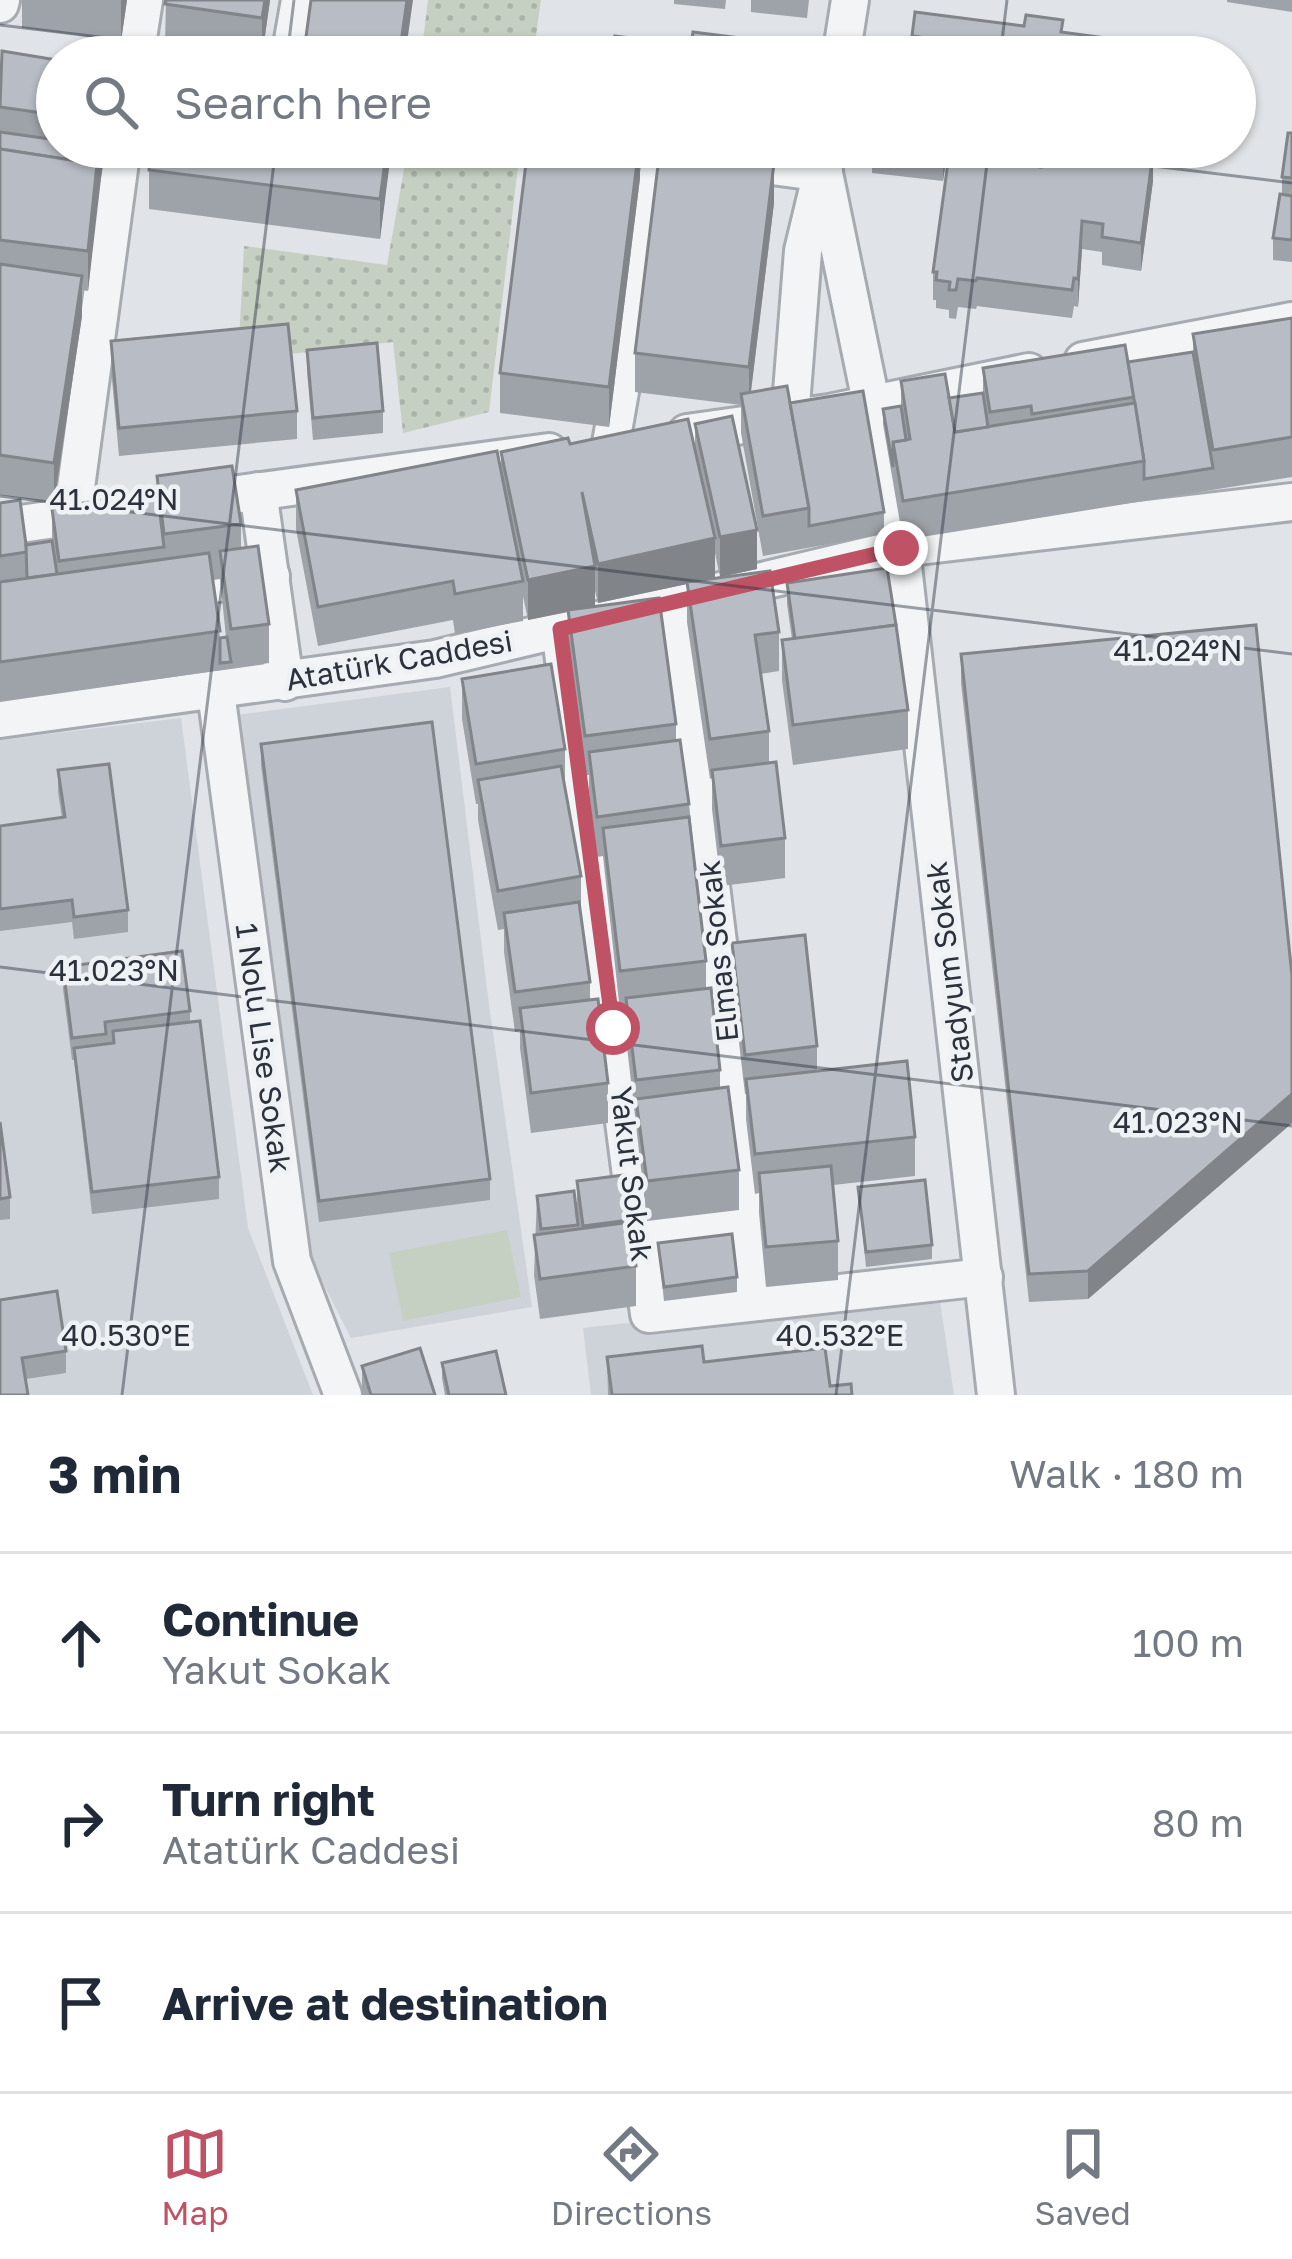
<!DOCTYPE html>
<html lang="en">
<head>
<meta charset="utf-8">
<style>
	body { margin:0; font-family:"Golos Text",sans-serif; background:#f2f2f3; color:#1f2937 }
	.stop { position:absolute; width:36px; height:36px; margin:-27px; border:9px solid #bf5264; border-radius:50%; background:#fff }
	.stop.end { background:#bf5264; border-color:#fff; box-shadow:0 3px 12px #0008 }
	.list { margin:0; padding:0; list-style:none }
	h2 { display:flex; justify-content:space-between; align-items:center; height:156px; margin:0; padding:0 48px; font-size:51px }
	h2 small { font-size:39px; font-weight:400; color:#747a83 }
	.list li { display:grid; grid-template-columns:78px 1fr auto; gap:36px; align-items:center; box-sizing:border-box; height:180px; padding:0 48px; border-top:3px solid #e0e1e3 }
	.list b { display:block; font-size:45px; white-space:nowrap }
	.list p { margin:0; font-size:39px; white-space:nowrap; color:#747a83 }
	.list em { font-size:39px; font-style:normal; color:#747a83 }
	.icon { flex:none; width:66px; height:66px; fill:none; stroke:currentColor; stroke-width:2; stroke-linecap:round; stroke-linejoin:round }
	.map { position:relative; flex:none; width:1292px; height:1395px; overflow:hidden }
	.search { position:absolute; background:#fff; box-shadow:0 3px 9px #0004; left:36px; right:36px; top:36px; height:132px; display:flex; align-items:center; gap:30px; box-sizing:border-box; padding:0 42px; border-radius:66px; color:#747a83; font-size:45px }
	.sheet { height:696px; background:#fff }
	nav { display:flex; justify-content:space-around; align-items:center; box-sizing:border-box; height:168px; border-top:3px solid #e0e1e3; background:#fff; font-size:33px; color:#747a83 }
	nav a { display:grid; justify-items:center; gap:6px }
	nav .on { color:#bf5264 }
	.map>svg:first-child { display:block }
</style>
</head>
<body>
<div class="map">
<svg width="1292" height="1395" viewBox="0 0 1292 1395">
	<defs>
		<pattern id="park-dots" width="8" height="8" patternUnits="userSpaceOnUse" patternTransform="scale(3)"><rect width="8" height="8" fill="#c6d0c2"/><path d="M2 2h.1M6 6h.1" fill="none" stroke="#aab3a8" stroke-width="1.8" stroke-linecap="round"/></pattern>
	</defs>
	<rect width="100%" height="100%" fill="#e0e3e7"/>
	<g fill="#ced2d9">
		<path d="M450,687L489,1005L532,1307L351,1338L301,1240L229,716Z"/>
		<path d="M181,718L248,1228L313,1395H0V740Z"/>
		<path d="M938,1288L954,1395H591L583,1328Z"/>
	</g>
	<g fill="url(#park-dots)">
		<path d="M428,0H541L533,57H421Z"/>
		<path d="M408,147L519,158L489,412L403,433L393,342L238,360L244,246L387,265Z"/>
	</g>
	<path fill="#c6d0c2" d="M507,1230L521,1297L403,1321L389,1253Z"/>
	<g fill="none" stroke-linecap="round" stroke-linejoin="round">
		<g stroke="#a6aab1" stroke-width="42">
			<g id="minor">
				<path d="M0,4L1,0"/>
				<path d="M135,57L144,0"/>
				<path d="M290,57L300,0"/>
				<path d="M841,57L850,0"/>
				<path d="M632,147L824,173"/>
				<path d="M824,173L901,548L996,1395"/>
				<path d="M1083,361L1292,321"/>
				<path d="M790,418L803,251L828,147"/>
				<path d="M687,433L829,413L1029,372"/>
				<path d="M611,443L662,151"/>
				<path d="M258,491L285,682"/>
				<path d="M188,501L549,452"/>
				<path d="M72,517L122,147"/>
				<path d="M0,527L97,513"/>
				<path d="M167,590L271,576"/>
				<path d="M676,601L720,959L756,1302"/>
				<path d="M560,629L649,1314L984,1277"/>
				<path d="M216,692L292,1261L343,1395"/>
				<path d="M0,719L435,659L901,548L1292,502"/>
				<path d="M639,1233L747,1217"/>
			</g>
		</g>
		<use href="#minor" stroke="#f2f4f6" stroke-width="36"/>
	</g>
	<g fill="#9ea2a9" fill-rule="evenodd">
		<path d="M22,0H127L121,41L22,28Z"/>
		<path d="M166,0H270L262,57L165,44Z"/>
		<path d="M674,0H726L725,9L674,4Z"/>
		<path d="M751,0H809L807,18L751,12Z"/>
		<path d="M1227,0H1292V12L1227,2Z"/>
		<path d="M1063,32L1136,57L912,46V36Z"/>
		<path d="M305,44L405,57H305Z"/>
		<path d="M57,60V147H106L97,203L88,291L82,290V316L54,503L0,495V63Z"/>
		<path d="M1292,133V262L1273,260V238L1282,195V177Z"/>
		<path d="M391,147L380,239L149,209V170Z"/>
		<path d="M640,147V178L609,427L500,413V373Z"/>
		<path d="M872,147H948L943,181L872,173Z"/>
		<path d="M1041,167L1153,181L1141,271L1102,265V252L1082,249L1078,307L1074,306L1072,318L977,306L976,309L958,307L956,319L949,318V310L936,308V300H933V272Z"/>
		<path d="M774,203L751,392L790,403L884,512V534L763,556L741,433V405L635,392V353Z"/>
		<path d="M1292,318V477L903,540L883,424V409L901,406V381L949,398L983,393V368L1128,362L1193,352V334Z"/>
		<path d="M111,341L297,411V439L119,456L111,369Z"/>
		<path d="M307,350L383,411V433L313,440L307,371Z"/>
		<path d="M695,424L757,569L720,577L715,553V578L779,632V671L761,674L769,731V763L785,838V878L721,886L712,809V778L710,779L687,622V584L598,603L595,591V606L676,724V740L689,804L706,961V989L720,1070V1088L739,1170V1210L647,1221L626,1038V1010L620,1011L603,856L597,857L589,792V775H585L568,649V612L528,620L523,596V621L455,634L453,620L318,646L296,529V490L501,468V452L570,444L695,452Z"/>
		<path d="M157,476L241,524V548L269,624V663L0,702V503L26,545L52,541V509L157,489ZM220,579L226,637L220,638L213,580Z"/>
		<path d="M787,583L908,710V749L793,765L782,680V640L792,639L787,604Z"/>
		<path d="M961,654L1292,976V1123L1088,1299L1029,1302L961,683Z"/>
		<path d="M462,679L565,749V788L581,876V913L590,982V999L608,1083V1123L531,1133L520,1048V1031L515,1032L504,952V929L498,930L478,820V804H476L462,719Z"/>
		<path d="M261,744L490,1179V1200L319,1222L261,765Z"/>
		<path d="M58,770L128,910V932L74,939L72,922L0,931V826L62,818L58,792Z"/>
		<path d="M732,943L817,1046V1072L915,1137V1176L833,1185L838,1241V1280L766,1287L759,1213V1193L755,1194L746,1119V1094H745L732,983Z"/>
		<path d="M63,967L190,1011V1022L219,1177V1199L92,1214L74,1060H72L63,989Z"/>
		<path d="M0,1122L10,1197V1219L0,1220Z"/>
		<path d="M624,1175L636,1266V1306L540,1319L534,1275L537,1196L577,1219V1181Z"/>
		<path d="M858,1187L932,1245V1259L866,1267Z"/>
		<path d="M658,1243L737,1277V1292L664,1301Z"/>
		<path d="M0,1300L66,1351V1373L26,1379Z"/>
		<path d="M607,1357L704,1362L830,1386L852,1395H608Z"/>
		<path d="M442,1363L506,1395H445L442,1378Z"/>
		<path d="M362,1366L435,1395H362Z"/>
	</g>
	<g fill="#818489">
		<path d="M121,0H127L121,41Z"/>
		<path d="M265,0H270L262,57V18Z"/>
		<path d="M407,0H413L405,57H399Z"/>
		<path d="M103,147V161L88,291V251L97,164Z"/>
		<path d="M387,147H391V153L380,239V199Z"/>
		<path d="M639,147L640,178L609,427V387Z"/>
		<path d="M945,147H948L943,181V160Z"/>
		<path d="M1153,153V181L1141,271V243Z"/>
		<path d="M774,163V203L749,406V367Z"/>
		<path d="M1082,221V249L1078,307V279Z"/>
		<path d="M82,276V316L54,503V463Z"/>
		<path d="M757,530V569L720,577V537Z"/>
		<path d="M715,538V578L598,603V564Z"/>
		<path d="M595,566V606L528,620V580Z"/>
		<path d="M1292,1094V1123L1088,1299V1271Z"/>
	</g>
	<g fill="#b8bcc4" stroke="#818489" stroke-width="3">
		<path d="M166,0H265L262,18L165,4Z"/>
		<path d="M311,0H407L399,57H384L305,44Z"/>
		<path d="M915,12L1024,26L1026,15L1063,20L1061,32L1136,42L1134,57H910L911,46L918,47L920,37L912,36Z"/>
		<path d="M693,32L779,43L777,57H689Z"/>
		<path d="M615,36L638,39L636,57H613Z"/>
		<path d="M2,51L57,60V115L0,107Z"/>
		<path d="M0,132L57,140V147H103L97,188V164L0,149Z"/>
		<path d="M1288,133H1292V178L1282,177Z"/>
		<path d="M152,147H387L380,199L149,170Z"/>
		<path d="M528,147H639L609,387L500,373Z"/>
		<path d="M872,147H945L943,160L872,151Z"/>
		<path d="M1043,147H1108L1153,153L1141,243L1102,237L1103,224L1082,221L1078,279L1074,278L1072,290L977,278L976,281L958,279L956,290H949L950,282L936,280L937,272H933L949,155L1041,167Z"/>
		<path d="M0,149L97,164L88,251L0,240Z"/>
		<path d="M660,149L774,163L749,367L635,353Z"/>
		<path d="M1280,194L1292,196V240L1273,238Z"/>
		<path d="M0,264L82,276L54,463L0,455Z"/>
		<path d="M1292,318V437L1213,450L1193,334Z"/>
		<path d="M288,324L297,411L119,428L111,341Z"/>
		<path d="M377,343L383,411L313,418L307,350Z"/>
		<path d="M1125,345L1134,397L1032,414L1031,406L990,412L983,368Z"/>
		<path d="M1193,352L1213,468L1144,479V461L1128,362Z"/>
		<path d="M945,374L955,432L1135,403L1144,461L903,501L893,442L910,439L901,381Z"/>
		<path d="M787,386L809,508L763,516L741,394Z"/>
		<path d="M863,391L884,512L809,526V508L790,403Z"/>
		<path d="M983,393L988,427L955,432L949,398Z"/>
		<path d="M901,406L906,440L893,442V467L883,409Z"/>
		<path d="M732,416L757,530L720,537L695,424Z"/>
		<path d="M688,419L715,538L598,564L582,492L595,566L528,580L501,452L568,438L570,444Z"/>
		<path d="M497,451L523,581L455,594L453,581L318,607L296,490Z"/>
		<path d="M232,466L241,524L164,534L157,476Z"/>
		<path d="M157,489L164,547L59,561L52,509Z"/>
		<path d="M20,500L27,552L0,556V503Z"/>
		<path d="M52,541L57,574L27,578L26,545Z"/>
		<path d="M258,546L269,624L231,629L220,551Z"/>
		<path d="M209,553L220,631L0,662V582Z"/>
		<path d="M887,568L896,625L795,639L787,583Z"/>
		<path d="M770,571L779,632L755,635L769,731L710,739L687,582Z"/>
		<path d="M659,598L676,724L585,736L568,610Z"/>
		<path d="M896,625L908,710L793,725L782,640Z"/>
		<path d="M1256,625L1292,976V1094L1088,1271L1029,1274L961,654Z"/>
		<path d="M227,637L231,662L220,663V638Z"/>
		<path d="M551,664L565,749L476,764L462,679Z"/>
		<path d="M432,722L490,1179L319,1201L261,744Z"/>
		<path d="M680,740L689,804L597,817L589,752Z"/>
		<path d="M776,762L785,838L721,846L712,770Z"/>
		<path d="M109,764L128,910L74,917L72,900L0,909V826L65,817L58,770Z"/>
		<path d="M561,766L581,876L498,891L478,780Z"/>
		<path d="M689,817L706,961L620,971L603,828Z"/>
		<path d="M579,902L590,982L515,992L504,913Z"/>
		<path d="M805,935L817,1046L745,1055L732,943Z"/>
		<path d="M182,951L190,1011L105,1022L106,1034L72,1038L63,967Z"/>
		<path d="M711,988L720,1070L636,1080L626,998Z"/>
		<path d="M598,999L608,1083L531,1093L520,1008Z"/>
		<path d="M200,1021L219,1177L92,1192L74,1048L114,1043L113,1031Z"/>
		<path d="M907,1061L915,1137L755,1154L746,1079Z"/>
		<path d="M728,1087L739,1170L647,1181L636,1099Z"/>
		<path d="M0,1122L10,1197L0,1199Z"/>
		<path d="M831,1166L838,1241L766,1247L759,1173Z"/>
		<path d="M624,1175L630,1220L583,1226L577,1181Z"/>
		<path d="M925,1180L932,1245L866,1252L858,1187Z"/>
		<path d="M574,1191L578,1225L541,1229L537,1196Z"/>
		<path d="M631,1222L636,1266L540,1279L534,1235Z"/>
		<path d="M732,1234L737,1277L664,1287L658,1243Z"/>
		<path d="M57,1291L66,1351L22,1358L28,1395H0V1300Z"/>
		<path d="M702,1346L704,1362L825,1348L830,1386L851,1384L852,1395H612L607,1357Z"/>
		<path d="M420,1348L435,1395H371L362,1366Z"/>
		<path d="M496,1351L506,1395H449L442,1363Z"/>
	</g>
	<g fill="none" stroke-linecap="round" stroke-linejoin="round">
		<path stroke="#bf5264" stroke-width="15" d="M613,1028L560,629L901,548"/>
	</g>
	<path fill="none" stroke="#2b323d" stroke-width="3" stroke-opacity="0.45" d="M0,25L264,57M287,57L294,0M1000,57L1007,0M997,147L1292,183M0,496L1292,654M0,967L1292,1126M122,1395L276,147M836,1395L989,147"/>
	<g text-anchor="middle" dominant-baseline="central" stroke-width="9" stroke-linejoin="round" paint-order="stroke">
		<g font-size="30" fill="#2b323d" stroke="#eff2f5">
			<text transform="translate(399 660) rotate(-10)">Atatürk Caddesi</text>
			<text transform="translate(718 951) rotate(-96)">Elmas Sokak</text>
			<text transform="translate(949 972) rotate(-97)">Stadyum Sokak</text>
			<text transform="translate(264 1048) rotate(82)">1 Nolu Lise Sokak</text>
			<text transform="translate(632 1174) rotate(83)">Yakut Sokak</text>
		</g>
	</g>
	<g font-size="30" text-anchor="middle" fill="#2b323d" stroke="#eff2f5" stroke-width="9" stroke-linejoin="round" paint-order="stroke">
		<text x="114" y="510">41.024°N</text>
		<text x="1178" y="661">41.024°N</text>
		<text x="114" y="981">41.023°N</text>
		<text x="1178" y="1133">41.023°N</text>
		<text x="126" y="1346">40.530°E</text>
		<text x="840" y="1346">40.532°E</text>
	</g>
</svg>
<div class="stop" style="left:613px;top:1028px"></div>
<div class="stop end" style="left:901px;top:548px"></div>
<div class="search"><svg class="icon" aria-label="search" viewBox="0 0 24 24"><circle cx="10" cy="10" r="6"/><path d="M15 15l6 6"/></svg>Search here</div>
</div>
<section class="sheet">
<h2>3 min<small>Walk · 180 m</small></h2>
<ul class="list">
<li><svg class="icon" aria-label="ahead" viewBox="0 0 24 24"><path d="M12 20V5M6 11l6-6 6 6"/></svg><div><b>Continue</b><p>Yakut Sokak</p></div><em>100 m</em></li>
<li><svg class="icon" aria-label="right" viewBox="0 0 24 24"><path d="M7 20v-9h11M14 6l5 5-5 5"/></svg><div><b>Turn right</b><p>Atatürk Caddesi</p></div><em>80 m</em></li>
<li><svg class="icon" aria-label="arrive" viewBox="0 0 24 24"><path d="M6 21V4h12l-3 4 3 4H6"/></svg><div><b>Arrive at destination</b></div></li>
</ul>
</section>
<nav>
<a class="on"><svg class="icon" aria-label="map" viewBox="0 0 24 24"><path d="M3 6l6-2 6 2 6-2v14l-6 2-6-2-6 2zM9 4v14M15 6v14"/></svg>Map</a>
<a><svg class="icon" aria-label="directions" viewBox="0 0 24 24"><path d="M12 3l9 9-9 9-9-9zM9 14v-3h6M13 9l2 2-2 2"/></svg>Directions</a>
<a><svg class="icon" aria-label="saved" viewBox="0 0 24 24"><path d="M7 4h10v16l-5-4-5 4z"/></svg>Saved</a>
</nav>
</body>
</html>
